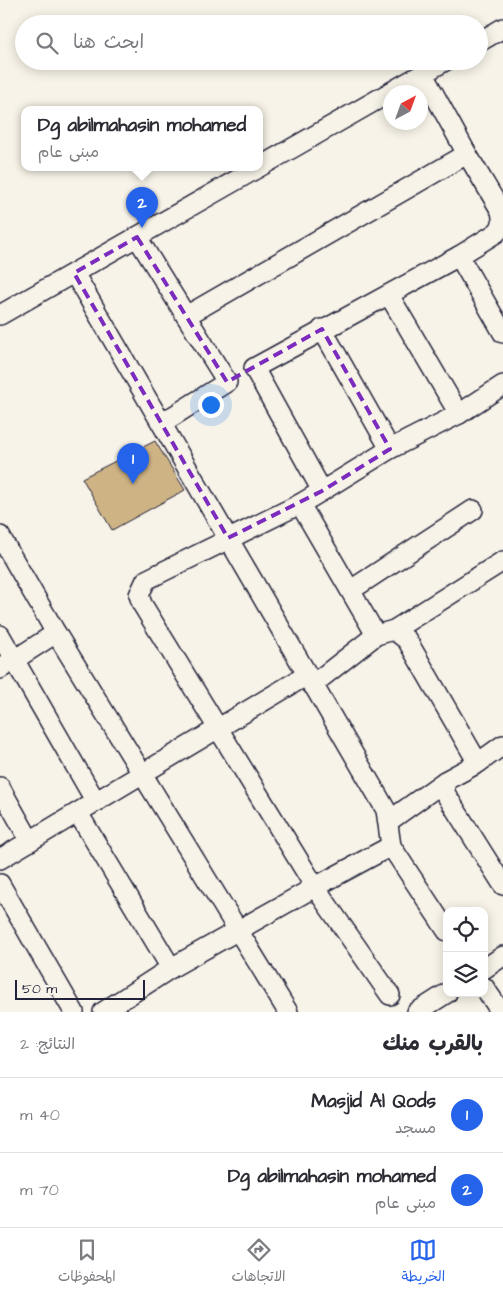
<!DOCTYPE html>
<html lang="ar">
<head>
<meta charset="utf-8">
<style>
	body { margin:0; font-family:"Architects Daughter","Playpen Sans Arabic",sans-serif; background:#f2f2f3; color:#2b2b33; direction:rtl }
	.controls { position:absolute; right:15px; bottom:15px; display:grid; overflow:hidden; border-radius:10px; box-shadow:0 2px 12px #0003 }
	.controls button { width:45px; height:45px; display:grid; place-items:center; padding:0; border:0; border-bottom:1px solid #e1e1e2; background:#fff; color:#2b2b33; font:25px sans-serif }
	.compass { position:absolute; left:383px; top:85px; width:45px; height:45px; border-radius:50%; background:#fff; box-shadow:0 2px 12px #0003; rotate:41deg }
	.scale { position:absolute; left:15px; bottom:12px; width:130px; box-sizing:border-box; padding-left:5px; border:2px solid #22223b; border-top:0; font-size:14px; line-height:18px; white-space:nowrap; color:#22223b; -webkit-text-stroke:4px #f7f3e8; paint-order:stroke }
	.you { position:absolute; left:210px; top:404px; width:18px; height:18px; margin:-12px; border:4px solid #fff; border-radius:50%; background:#1a73e8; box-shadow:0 0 0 8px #1a73e833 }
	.badge { display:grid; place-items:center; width:32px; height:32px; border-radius:50%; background:#2563eb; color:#fff; font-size:16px; font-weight:700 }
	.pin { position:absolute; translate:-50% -41px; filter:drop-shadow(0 1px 2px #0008) }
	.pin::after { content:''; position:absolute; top:26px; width:18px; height:15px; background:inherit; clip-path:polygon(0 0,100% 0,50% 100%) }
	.popup { position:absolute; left:21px; top:106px; width:242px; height:65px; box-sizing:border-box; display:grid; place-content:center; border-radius:10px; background:#fff; filter:drop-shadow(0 1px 4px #0005); font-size:16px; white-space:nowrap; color:#7c7c81 }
	.popup b { font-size:19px; color:#2b2b33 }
	.popup::after { content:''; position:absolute; left:50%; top:100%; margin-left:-10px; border:10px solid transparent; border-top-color:#fff }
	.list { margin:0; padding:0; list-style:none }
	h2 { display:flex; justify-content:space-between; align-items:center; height:65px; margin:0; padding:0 20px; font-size:21px }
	h2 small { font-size:16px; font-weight:400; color:#7c7c81 }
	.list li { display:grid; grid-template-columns:32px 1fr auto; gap:15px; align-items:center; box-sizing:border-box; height:75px; padding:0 20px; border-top:1px solid #e1e1e2 }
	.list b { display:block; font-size:19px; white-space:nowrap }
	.list p { margin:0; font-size:16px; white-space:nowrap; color:#7c7c81 }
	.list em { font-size:16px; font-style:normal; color:#7c7c81 }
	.icon { flex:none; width:28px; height:28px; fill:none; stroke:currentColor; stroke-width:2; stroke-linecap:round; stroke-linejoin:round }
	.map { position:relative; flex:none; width:503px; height:1012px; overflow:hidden; direction:ltr }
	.search { position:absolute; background:#fff; box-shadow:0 2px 12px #0003; left:15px; right:15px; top:15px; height:55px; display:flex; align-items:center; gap:12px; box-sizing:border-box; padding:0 18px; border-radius:28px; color:#7c7c81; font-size:19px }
	.sheet { height:215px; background:#fff }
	nav { display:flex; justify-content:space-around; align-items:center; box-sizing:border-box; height:70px; border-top:1px solid #e1e1e2; background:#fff; font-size:14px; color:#7c7c81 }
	nav a { display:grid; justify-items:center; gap:2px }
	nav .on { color:#2563eb }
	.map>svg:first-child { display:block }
</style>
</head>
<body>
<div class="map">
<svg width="503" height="1012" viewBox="0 0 503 1012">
	<rect width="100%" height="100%" fill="#f7f3e8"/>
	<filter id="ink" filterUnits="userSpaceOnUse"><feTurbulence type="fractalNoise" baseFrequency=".02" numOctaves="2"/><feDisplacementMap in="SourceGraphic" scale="10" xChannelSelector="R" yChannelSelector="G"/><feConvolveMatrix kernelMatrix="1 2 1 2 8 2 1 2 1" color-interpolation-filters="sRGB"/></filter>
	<g filter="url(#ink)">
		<path fill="#ceb384" stroke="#22223b" d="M155,441L185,490L112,530L82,478Z"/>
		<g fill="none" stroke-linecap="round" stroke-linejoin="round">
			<g stroke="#22223b" stroke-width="22">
				<g id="minor">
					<path d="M479,42L503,28"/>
					<path d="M137,237L227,382L162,423"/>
					<path d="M459,256L496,233C503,227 503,221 501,211L467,154"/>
					<path d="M74,273L386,810L391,846L447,931"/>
					<path d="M389,295L459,414L503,385"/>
					<path d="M0,315L445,61"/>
					<path d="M186,316L467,154L423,74"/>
					<path d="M322,329L390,449"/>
					<path d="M322,491L390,449L459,414"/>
					<path d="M300,504L322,491L254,368L459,256L503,333"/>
					<path d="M0,536L56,633L288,1012"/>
					<path d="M351,590L473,510"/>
					<path d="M394,630L503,561"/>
					<path d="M0,635L96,802"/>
					<path d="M0,669L56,633"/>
					<path d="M312,685L376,635L394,630L407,640L478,763L503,745"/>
					<path d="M478,763L445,781V793L503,885"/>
					<path d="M0,787L30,841"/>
					<path d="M78,813L171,968"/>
					<path d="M389,821L445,781"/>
					<path d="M0,859L307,675"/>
					<path d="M0,884L74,1012"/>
					<path d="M484,969L503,956"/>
					<path d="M484,987L501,1012"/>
					<path d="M390,995L315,887L391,846"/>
					<path d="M103,1012L171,968L315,887L142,604L139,595L146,580L300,504L376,635"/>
					<path d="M417,1012L447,993"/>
				</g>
			</g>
			<use href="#minor" stroke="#f7f3e8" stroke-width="19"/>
		</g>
	</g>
	<path fill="none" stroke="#7b2cbf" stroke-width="4" stroke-dasharray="10 6" stroke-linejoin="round" d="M137,237L227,382L322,329L390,449L322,491L228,538L74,273Z"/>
</svg>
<div class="controls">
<button><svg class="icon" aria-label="locate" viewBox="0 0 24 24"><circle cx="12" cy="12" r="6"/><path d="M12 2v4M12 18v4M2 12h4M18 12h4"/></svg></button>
<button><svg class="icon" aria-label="layers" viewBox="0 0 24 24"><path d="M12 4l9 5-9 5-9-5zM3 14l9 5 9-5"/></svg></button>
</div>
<svg class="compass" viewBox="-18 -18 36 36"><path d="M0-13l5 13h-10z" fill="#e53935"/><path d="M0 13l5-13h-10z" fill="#7c7c81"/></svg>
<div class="scale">50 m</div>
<div class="you"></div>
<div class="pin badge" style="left:133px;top:484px">1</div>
<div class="pin badge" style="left:142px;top:228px">2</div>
<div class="popup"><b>Dg abilmahasin mohamed</b>مبنى عام</div>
<div class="search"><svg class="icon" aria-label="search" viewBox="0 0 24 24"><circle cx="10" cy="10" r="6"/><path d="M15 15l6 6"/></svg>ابحث هنا</div>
</div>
<section class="sheet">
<h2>بالقرب منك<small>النتائج: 2</small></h2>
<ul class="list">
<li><span class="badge">1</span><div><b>Masjid Al Qods</b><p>مسجد</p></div><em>40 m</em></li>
<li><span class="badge">2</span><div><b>Dg abilmahasin mohamed</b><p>مبنى عام</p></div><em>70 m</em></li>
</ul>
</section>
<nav>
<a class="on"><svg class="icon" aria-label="map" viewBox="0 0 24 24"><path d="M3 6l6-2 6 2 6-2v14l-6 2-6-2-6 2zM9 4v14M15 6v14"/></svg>الخريطة</a>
<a><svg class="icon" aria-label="directions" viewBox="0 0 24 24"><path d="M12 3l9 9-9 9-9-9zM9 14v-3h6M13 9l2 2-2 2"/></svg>الاتجاهات</a>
<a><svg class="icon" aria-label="saved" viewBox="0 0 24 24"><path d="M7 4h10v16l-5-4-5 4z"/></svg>المحفوظات</a>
</nav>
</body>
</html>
